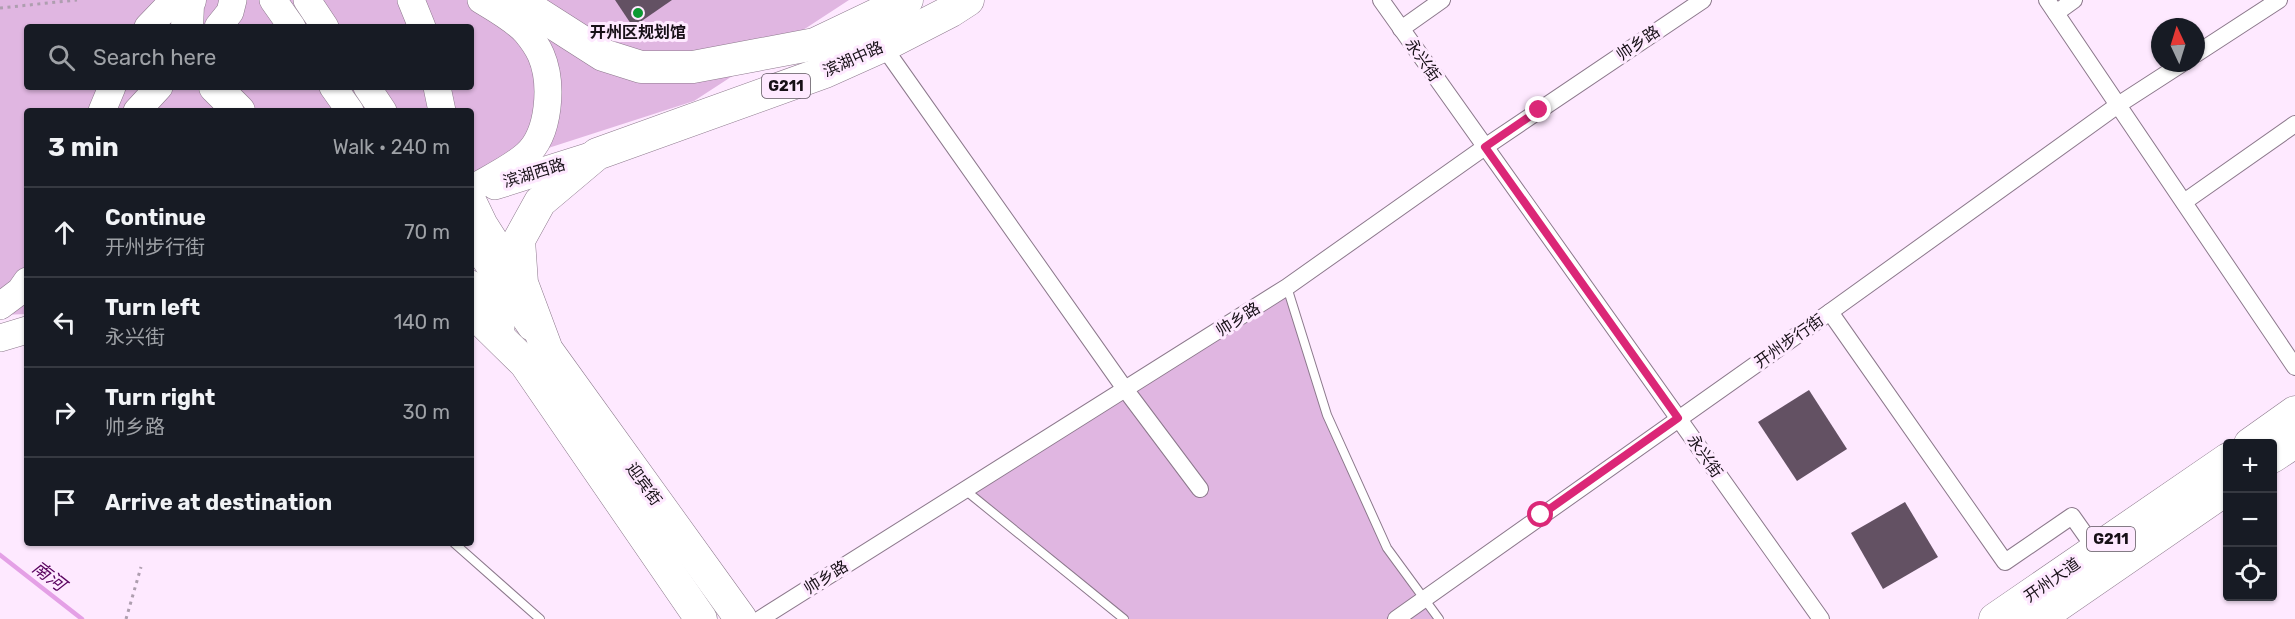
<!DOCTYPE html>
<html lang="en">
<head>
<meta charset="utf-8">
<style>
	body { margin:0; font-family:Rubik,"Noto Sans SC",sans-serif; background:#242831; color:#f1f3f6 }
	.controls { position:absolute; right:18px; bottom:18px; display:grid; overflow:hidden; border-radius:6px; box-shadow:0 2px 4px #0004 }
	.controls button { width:54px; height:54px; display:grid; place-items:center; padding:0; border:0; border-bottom:2px solid #363941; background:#171b24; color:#f1f3f6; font:30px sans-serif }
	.compass { position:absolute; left:2151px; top:18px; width:54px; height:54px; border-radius:50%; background:#171b24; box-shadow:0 2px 4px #0004; rotate:356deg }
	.stop { position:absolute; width:18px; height:18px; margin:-14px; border:4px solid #db2777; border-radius:50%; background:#fff }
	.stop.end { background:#db2777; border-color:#fff; box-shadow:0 2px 6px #0008 }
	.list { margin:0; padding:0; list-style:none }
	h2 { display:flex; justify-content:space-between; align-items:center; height:78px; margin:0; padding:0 24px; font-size:26px }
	h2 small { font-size:20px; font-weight:400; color:#9ea1a6 }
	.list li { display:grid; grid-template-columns:39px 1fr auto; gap:18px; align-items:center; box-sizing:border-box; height:90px; padding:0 24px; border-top:2px solid #363941 }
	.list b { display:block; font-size:22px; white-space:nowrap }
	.list p { margin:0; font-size:20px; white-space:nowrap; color:#9ea1a6 }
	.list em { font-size:20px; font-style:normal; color:#9ea1a6 }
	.icon { flex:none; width:33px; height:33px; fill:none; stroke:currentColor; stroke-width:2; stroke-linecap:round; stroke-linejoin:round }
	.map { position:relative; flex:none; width:2295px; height:619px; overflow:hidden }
	.search { position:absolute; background:#171b24; box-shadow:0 2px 4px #0004; left:24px; top:24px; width:450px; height:66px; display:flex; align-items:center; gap:15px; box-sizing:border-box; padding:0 21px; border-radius:6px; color:#9ea1a6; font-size:22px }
	.panel { position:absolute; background:#171b24; box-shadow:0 2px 4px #0004; left:24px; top:108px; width:450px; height:438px; border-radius:6px }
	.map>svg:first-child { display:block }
</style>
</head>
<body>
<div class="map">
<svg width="2295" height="619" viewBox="0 0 2295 619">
	<rect width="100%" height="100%" fill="#fee9ff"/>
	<g fill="#e0b6e1" fill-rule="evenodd">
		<path d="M0,0H849L694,101L471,173V111H27V314L0,315ZM27,27H471V87H27Z"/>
		<path d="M1287,287L1327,415L1387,548L1439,619H1124L965,490Z"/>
	</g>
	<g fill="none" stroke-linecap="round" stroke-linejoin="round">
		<path stroke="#e4a0e6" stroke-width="4.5" d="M0,555L82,619"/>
	</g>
	<g fill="#635163">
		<path d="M615,0H672L633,27Z"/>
		<path d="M1809,390L1847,449L1797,481L1758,422Z"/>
		<path d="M1905,502L1938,557L1883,589L1851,533Z"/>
	</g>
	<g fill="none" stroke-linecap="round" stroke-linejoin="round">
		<g stroke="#8c798c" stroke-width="10">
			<g id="lane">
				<path d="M1287,287L1327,415L1387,548L1439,619"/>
				<path d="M965,490L1124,619"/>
				<path d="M454,543L540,619"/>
			</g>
		</g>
		<g stroke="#8c798c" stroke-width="18">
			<g id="street">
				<path d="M1381,0L1821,619"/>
				<path d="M2047,0L2295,367"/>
				<path d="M2056,13L2074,0"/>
				<path d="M1401,29L1442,0"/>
				<path d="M883,46L1125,389L1200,489"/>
				<path d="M2196,54L2279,0"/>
				<path d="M2184,202L2295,124"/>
				<path d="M1830,312L2005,562L2072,516L2096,550"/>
				<path d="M760,619L1287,287L1485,147L1703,0"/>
				<path d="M1396,619L1830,312L2118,105L2183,63"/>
			</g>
		</g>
		<g stroke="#8c798c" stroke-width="28">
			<g id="primary">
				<path d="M273,0L292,27"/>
				<path d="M307,0L325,27"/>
				<path d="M411,0L422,27"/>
				<path d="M148,27L174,0"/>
				<path d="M218,27L230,12L233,0"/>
				<path d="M333,87L350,111"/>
				<path d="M367,87L383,111"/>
				<path d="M437,87L442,111"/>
				<path d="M102,111L112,87"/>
				<path d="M137,111L159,87"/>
				<path d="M495,186L593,155"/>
				<path d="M471,189C488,179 510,169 526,155C550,134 553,83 541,55C538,48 531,38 526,32C514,19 496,9 481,0"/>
				<path d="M471,197L484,224L514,271"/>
				<path d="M471,239L531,327"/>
				<path d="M471,284L501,328"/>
				<path d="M0,306L20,291L27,281"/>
				<path d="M0,338L27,330"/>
			</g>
		</g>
		<g stroke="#8c798c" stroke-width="33">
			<g id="highway">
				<path d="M517,0L603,55L641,67H693L815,44L907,0"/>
				<path d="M187,27L188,5L190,0"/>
				<path d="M215,87L239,111"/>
				<path d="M471,310L525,363L701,619"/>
				<path d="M2250,444L2295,412"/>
				<path d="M2272,457L2295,442"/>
				<path d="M741,619L547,350L522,283L519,240L540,202L597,154L825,72L883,46L951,11L968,0"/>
				<path d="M1995,619L2228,459"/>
				<path d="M2038,619L2228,488"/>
			</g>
		</g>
		<g stroke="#ae9eaf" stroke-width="3" stroke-dasharray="3 4.5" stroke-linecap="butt">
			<path d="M0,8L77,0"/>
			<path d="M126,619L141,567"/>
		</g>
		<use href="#lane" stroke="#fff" stroke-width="8"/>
		<use href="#street" stroke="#fff" stroke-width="16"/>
		<use href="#primary" stroke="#fff" stroke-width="27"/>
		<use href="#highway" stroke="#fff" stroke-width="32"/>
	</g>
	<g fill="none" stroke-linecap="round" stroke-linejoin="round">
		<path stroke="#db2777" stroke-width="8" d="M1539,110L1485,147L1678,418L1541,515"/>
	</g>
	<circle fill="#0c9931" stroke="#fee9ff" stroke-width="2" cx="638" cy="13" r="6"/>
	<g text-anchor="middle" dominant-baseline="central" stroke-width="6" stroke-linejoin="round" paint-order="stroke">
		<g fill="#fee9ff" stroke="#5c515d" stroke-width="1.5">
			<rect x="762" y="74" width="48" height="24" rx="4.5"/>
			<rect x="2087" y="527" width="48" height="24" rx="4.5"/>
		</g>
		<g font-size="15" font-weight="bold" fill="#171017">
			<text x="786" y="86">G211</text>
			<text x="2111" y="539">G211</text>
		</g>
		<g font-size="16" font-weight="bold" fill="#171017" stroke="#fee9ff">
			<text x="638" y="32">开州区规划馆</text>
		</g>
		<g font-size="16" fill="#171017" stroke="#fee9ff">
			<text transform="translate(1638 43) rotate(-34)">帅乡路</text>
			<text transform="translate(853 59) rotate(-24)">滨湖中路</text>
			<text transform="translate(1423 60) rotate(55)">永兴街</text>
			<text transform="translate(534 173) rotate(-17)">滨湖西路</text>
			<text transform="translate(1238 319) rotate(-32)">帅乡路</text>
			<text transform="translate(1789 341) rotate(-35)">开州步行街</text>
			<text transform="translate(1705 456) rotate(55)">永兴街</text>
			<text transform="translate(644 484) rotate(54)">迎宾街</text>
			<text transform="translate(826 577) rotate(-32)">帅乡路</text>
			<text transform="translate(2052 580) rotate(-35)">开州大道</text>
		</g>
		<g font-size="18" font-style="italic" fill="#58015d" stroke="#fee9ff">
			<text transform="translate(49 576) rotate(38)">南河</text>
		</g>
	</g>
</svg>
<div class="controls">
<button>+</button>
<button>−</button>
<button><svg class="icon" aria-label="locate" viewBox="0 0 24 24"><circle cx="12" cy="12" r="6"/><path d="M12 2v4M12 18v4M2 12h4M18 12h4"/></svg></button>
</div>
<svg class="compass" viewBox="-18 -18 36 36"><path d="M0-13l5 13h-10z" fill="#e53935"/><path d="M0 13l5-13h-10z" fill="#9ea1a6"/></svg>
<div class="stop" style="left:1541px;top:515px"></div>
<div class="stop end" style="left:1539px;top:110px"></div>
<div class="search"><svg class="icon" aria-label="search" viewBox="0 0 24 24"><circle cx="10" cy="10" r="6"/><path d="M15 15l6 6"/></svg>Search here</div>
<section class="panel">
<h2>3 min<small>Walk · 240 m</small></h2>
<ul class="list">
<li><svg class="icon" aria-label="ahead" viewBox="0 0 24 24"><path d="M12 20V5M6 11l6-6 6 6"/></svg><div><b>Continue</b><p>开州步行街</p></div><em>70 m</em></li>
<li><svg class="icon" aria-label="left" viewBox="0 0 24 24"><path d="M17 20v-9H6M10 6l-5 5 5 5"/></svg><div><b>Turn left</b><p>永兴街</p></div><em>140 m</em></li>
<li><svg class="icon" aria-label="right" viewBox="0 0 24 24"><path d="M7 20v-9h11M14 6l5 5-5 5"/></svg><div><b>Turn right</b><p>帅乡路</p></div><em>30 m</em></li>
<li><svg class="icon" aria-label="arrive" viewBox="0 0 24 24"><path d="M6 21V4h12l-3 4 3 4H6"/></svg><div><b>Arrive at destination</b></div></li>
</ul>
</section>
</div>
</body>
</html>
